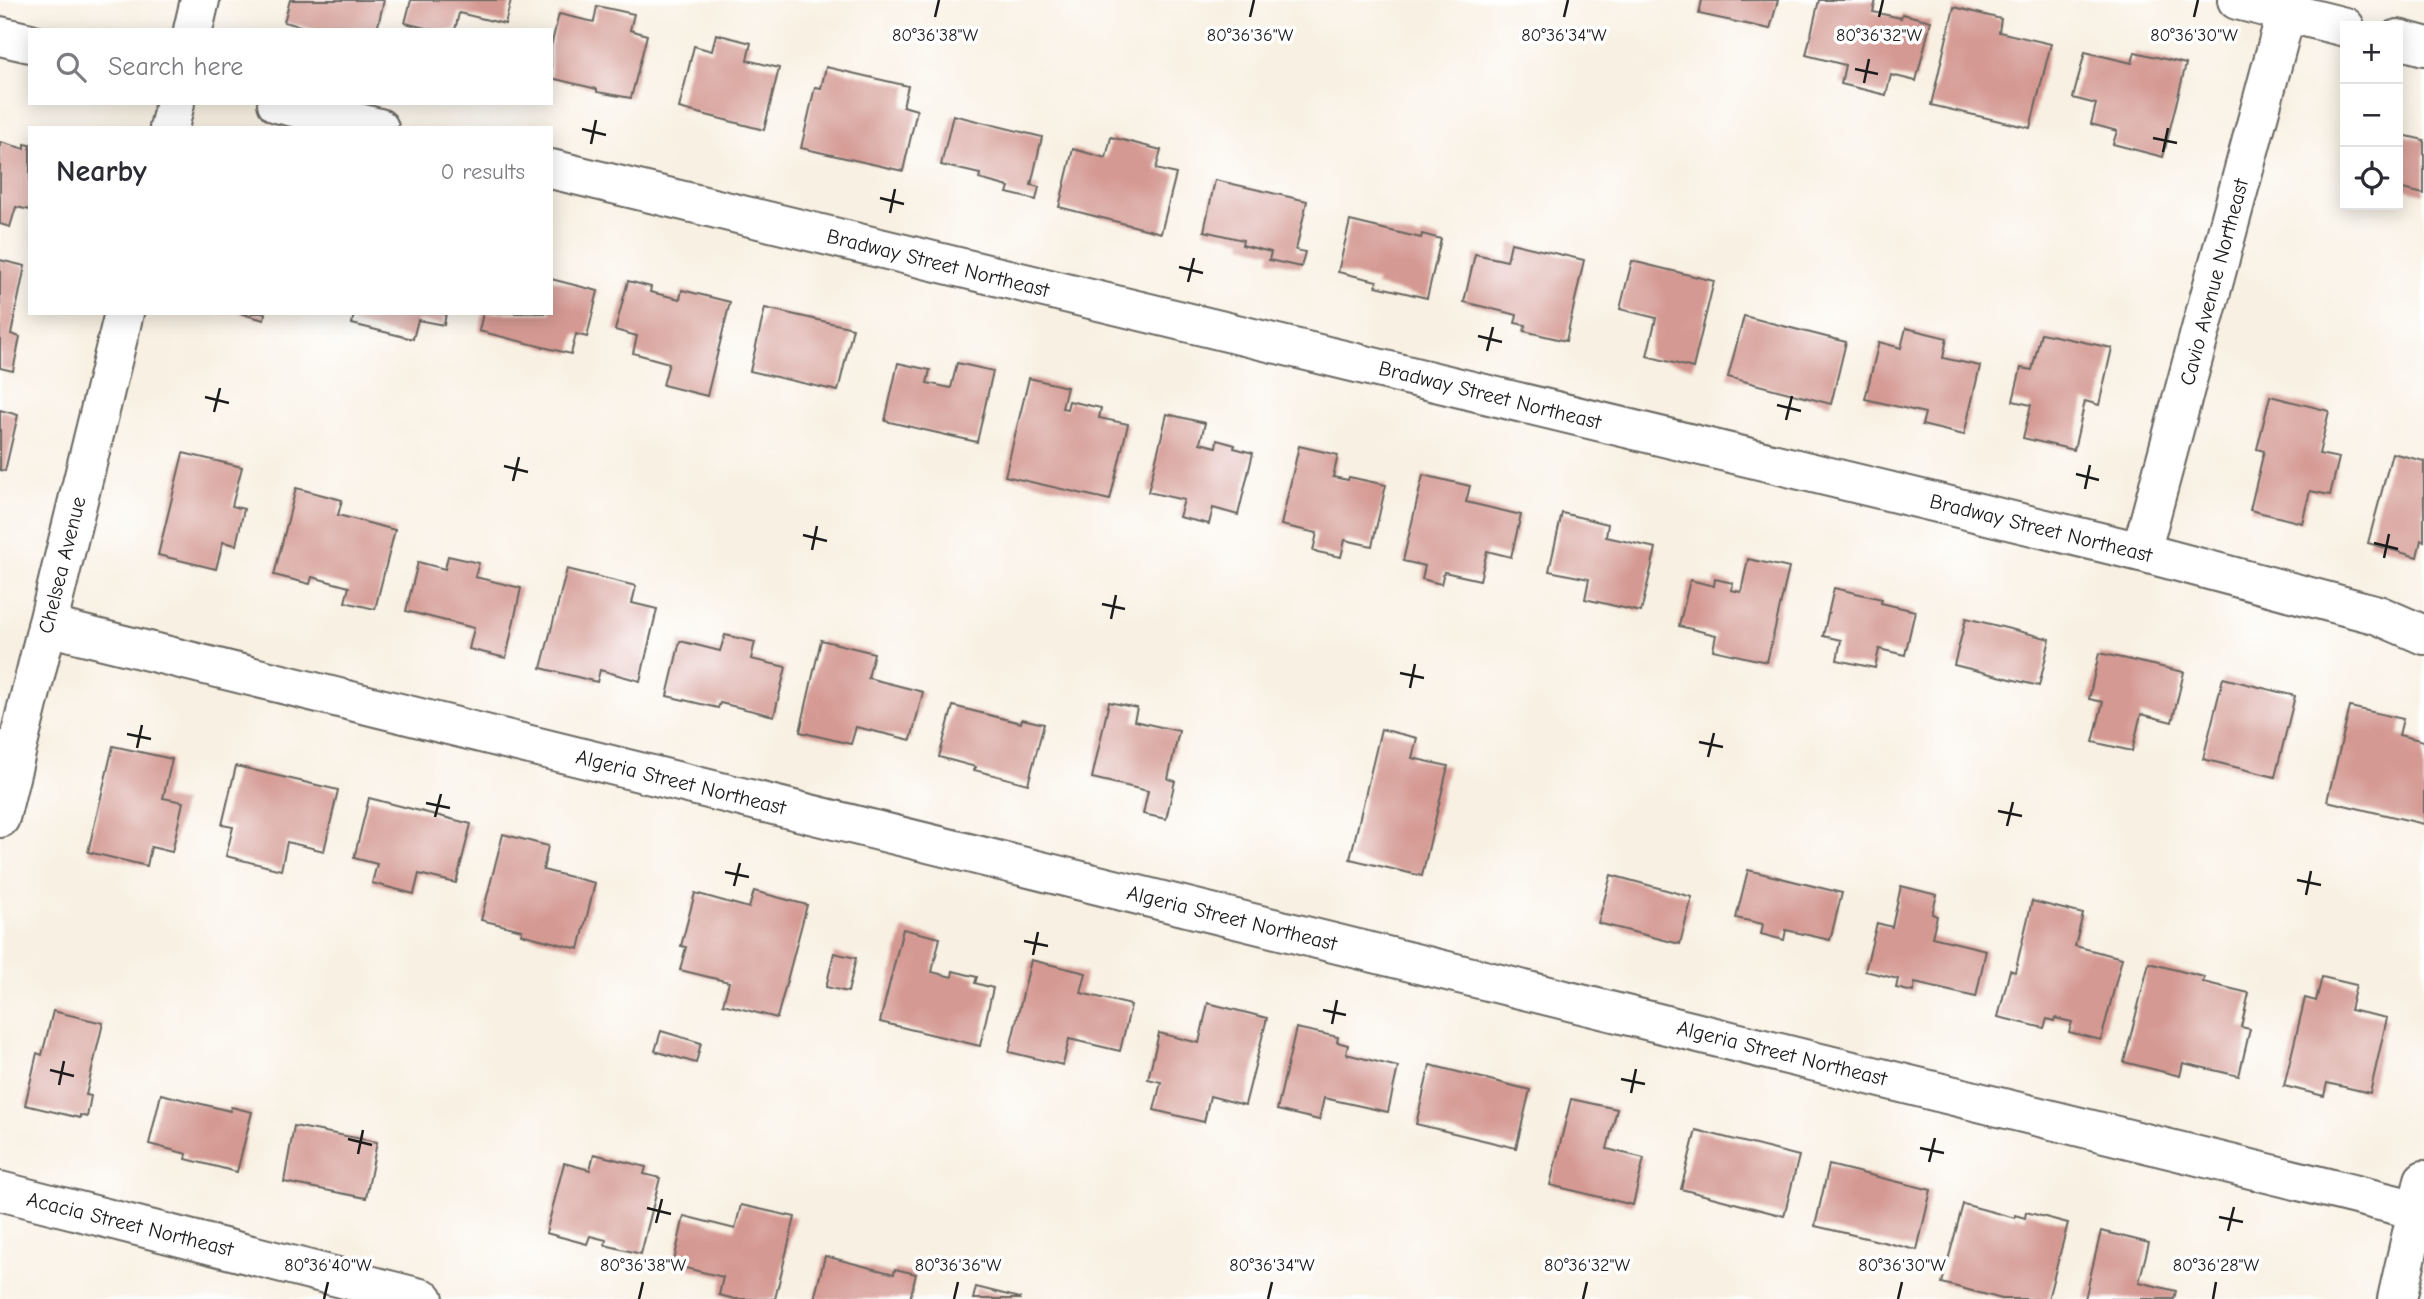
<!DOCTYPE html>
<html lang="en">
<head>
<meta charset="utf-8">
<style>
	body { margin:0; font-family:"Comic Neue",sans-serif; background:#f7f7f7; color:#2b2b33 }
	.controls { position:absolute; right:21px; top:21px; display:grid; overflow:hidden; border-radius:0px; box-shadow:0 4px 18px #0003 }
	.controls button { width:63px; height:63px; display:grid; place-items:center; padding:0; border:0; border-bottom:2px solid #e1e1e2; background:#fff; color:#2b2b33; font:35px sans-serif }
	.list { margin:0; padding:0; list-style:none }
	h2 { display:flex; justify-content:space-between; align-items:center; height:91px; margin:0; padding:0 28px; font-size:30px }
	h2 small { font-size:23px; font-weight:400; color:#7c7c81 }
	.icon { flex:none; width:38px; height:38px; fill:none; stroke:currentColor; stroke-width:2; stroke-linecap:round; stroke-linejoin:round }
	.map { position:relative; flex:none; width:2424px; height:1299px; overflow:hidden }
	.search { position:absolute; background:#fff; box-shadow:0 4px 18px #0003; left:28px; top:28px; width:525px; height:77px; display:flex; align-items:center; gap:18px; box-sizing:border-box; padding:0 24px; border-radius:0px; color:#7c7c81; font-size:26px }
	.panel { position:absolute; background:#fff; box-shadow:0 4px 18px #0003; left:28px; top:126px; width:525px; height:189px; border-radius:0px }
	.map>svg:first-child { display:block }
</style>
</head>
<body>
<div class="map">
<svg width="2424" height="1299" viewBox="0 0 2424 1299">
	<rect width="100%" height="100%" fill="#fff"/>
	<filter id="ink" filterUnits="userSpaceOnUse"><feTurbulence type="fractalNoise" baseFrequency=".0143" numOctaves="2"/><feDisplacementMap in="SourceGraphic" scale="14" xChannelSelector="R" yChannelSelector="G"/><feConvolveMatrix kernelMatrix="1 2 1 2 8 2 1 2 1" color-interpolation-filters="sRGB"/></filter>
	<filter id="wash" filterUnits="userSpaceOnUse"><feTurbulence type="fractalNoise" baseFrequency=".00686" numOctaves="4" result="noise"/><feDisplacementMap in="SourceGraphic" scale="28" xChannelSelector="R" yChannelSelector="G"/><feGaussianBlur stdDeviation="1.57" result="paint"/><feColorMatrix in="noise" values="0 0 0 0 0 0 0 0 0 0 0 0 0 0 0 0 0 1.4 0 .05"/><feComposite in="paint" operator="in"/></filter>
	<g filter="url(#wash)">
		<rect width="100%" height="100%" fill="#f8f0e2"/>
		<g id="blocks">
			<g fill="#d49992">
				<path d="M290,0H384L377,30H316L284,22Z"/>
				<path d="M411,0H511L505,24L459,13L455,30H434L405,23Z"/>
				<path d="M1702,0H1778L1770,29L1699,14Z"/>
				<path d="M1819,0H1876L1873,12L1901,18L1902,14L1931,21L1916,81L1891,75L1886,95L1841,84L1845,65L1806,55Z"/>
				<path d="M597,6L634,14L630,30L647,35L631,98L597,92V89L551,78V46L559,14L594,22Z"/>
				<path d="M1954,7L2001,19L1999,32L2051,44L2030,128L1931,105Z"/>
				<path d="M716,34L751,43L747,60L779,68L764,130L679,108L694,46L712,51Z"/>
				<path d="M2085,52L2132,63L2135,52L2186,64L2163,157L2113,144L2117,131L2091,124L2096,104L2073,98Z"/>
				<path d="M826,67L908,86L903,106L917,110L903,171L801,148L815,87L821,88Z"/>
				<path d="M953,115L1042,137L1031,185L1039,187L1036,200L1007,193L1009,187L979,179L980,174L941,165Z"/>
				<path d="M2398,134L2424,140V194L2398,188Z"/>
				<path d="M1111,137L1161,150L1156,169L1176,174L1161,233L1059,207L1073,149L1106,158Z"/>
				<path d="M0,142L25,149V144L30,145V210L16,207L10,227L0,224Z"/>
				<path d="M1215,180L1307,201L1296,250L1305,252L1301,267L1269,260L1271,252L1242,245L1243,240L1204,231Z"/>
				<path d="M1350,221L1421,238L1422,234L1441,239L1427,298L1376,286L1377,281L1338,272Z"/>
				<path d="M1511,243L1584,260L1566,341L1524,331L1526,325L1515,323L1517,315L1464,302L1475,254L1507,261Z"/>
				<path d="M0,260L25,266L11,334L20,337L13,371L0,368Z"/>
				<path d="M1632,261L1714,281L1693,368L1647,356L1656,318L1620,309Z"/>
				<path d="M551,279L598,291L587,337L576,334L571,354L479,331L483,313H551Z"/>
				<path d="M628,281L651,287L650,292L680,299L682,290L730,302L707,396L663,385L669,363L633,353L637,336L615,330Z"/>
				<path d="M765,308L853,328L838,391L750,371Z"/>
				<path d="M239,313H265L264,320Z"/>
				<path d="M354,313H446L444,325L418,320L413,339L352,324Z"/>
				<path d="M1744,316L1846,342L1831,404L1728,377Z"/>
				<path d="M1906,328L1947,338L1943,358L1980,366L1964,435L1922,425L1925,413L1865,399L1879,342L1901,348Z"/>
				<path d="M2041,333L2112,348L2099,405L2085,401L2074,450L2023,438L2031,405L2013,401L2021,368L2032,370Z"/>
				<path d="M898,363L930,370L927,383L951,388L957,363L993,371L977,442L885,421Z"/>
				<path d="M1029,378L1067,387L1062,408L1067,409L1069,401L1101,408L1099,418L1128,424L1110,500L1005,476Z"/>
				<path d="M2270,396L2329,411L2319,454L2339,458L2330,495L2310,491L2302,523L2250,510L2264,451L2257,449Z"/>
				<path d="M0,410L18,415L5,471L0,470Z"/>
				<path d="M1167,414L1205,423L1200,443L1216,447L1217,440L1235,445L1234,448L1253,453L1238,515L1213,508L1209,524L1179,517L1184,500L1148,492Z"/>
				<path d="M1299,446L1338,455L1333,477L1348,480L1349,477L1386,485L1372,546L1345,540L1341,557L1313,551L1317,533L1281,525Z"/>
				<path d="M183,453L242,467L232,506L244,509L236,545L223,542L216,569L158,555Z"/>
				<path d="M2392,453L2424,461V541L2421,540L2417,557L2368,543Z"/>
				<path d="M1423,475L1470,486L1466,502L1521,515L1511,557L1487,551L1480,580L1444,572L1441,584L1422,579L1425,566L1403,561Z"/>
				<path d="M296,488L342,500L338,515L395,530L375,609L345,602L349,587L312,577L310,584L274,575Z"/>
				<path d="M1562,513L1608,524L1606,537L1656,548L1641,612L1585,599L1589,579L1549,571Z"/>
				<path d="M448,556L479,563L475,577L521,588L506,658L469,649L474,628L406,611L418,562L445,569Z"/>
				<path d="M1748,559L1789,568L1767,662L1713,650L1716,635L1679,626L1690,580L1714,586L1715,579L1733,583L1731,590L1741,592Z"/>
				<path d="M567,569L636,586L632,603L657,609L640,681L600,670L597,682L541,668Z"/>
				<path d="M1834,588L1882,599L1881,603L1915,611L1905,655L1879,649L1875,668L1837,660L1841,640L1823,636Z"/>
				<path d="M1966,618L2050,639L2039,686L1954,665Z"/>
				<path d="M725,635L755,642L751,659L786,667L774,716L720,703L718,708L667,696L680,641L720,651Z"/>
				<path d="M821,640L874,653L868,678L923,692L911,740L856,727L851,744L800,732Z"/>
				<path d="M2099,653L2184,672L2172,722L2141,714L2132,751L2093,742L2103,702L2089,699Z"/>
				<path d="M2223,678L2295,696L2275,777L2203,759Z"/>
				<path d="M1109,702L1137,708L1134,721L1179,731L1168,779L1175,781L1166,819L1143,814L1148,791L1092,778Z"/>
				<path d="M953,706L1021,723L1022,719L1044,724L1028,784L974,770L976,767L939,757Z"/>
				<path d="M2350,707L2403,719L2399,735L2424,741V824L2327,801Z"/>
				<path d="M1381,729L1417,738L1412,758L1448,766L1422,876L1350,859Z"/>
				<path d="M113,746L172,759L163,798L183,802L172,852L151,847L147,866L88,852Z"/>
				<path d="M236,766L338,790L324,851L287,842L281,870L226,856L233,827L222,825Z"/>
				<path d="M369,798L471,824L456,883L419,874L414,894L372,883L377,864L354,858Z"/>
				<path d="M503,834L548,846L543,870L595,883L579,949L521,934L522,930L481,920Z"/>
				<path d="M1748,870L1842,893L1830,940L1786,930L1784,940L1761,934L1763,924L1736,918Z"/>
				<path d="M1611,875L1692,897L1680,944L1598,923Z"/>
				<path d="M1901,886L1937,895L1932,914L1937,916L1932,937L1986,950L1976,997L1915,983L1913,992L1896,988L1898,979L1865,971L1877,923L1892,927Z"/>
				<path d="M754,891L807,905L777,1018L723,1004L729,982L680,970L686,947L681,946L695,893L749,908Z"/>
				<path d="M2032,901L2083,914L2075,946L2122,958L2101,1040L2069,1032L2072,1022L2055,1018L2054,1021L2047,1019L2044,1028L1998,1017L2010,970L2015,972Z"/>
				<path d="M903,929L940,938L932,972L952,977L953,971L977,977L975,983L993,988L980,1046L880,1022Z"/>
				<path d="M834,953L856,958L848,992L826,987Z"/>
				<path d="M1031,960L1086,973L1081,993L1131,1005L1120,1051L1069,1039L1063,1065L1009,1052Z"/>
				<path d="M2149,963L2204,977L2203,982L2249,993L2241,1027L2250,1029L2239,1076L2183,1063L2180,1076L2124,1062Z"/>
				<path d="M2322,977L2356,985L2350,1010L2387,1018L2370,1093L2327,1083L2324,1096L2284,1086L2305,998L2316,1001Z"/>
				<path d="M1208,1003L1267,1018L1245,1105L1210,1096L1204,1122L1154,1110L1161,1082L1148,1079L1159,1033L1199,1043Z"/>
				<path d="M53,1011L103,1023L86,1095L91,1096L87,1117L80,1115V1118L25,1105L37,1053L42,1055Z"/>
				<path d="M1296,1028L1338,1037L1337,1042L1348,1045L1346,1054L1398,1067L1388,1112L1324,1098L1319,1120L1277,1110Z"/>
				<path d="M661,1031L701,1043L696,1063L655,1051Z"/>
				<path d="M1430,1065L1530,1090L1516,1148L1416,1124Z"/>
				<path d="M161,1094L230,1111L231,1107L252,1112L237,1172L186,1159L187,1154L149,1144Z"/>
				<path d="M1571,1099L1617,1109L1607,1149L1644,1158L1633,1205L1550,1185Z"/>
				<path d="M294,1126L377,1142L366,1198L284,1182Z"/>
				<path d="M1696,1130L1799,1156L1784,1216L1681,1189Z"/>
				<path d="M594,1154L646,1167L644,1174L660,1178L641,1254L605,1245L606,1240L590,1236L587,1244L546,1233L564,1163L590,1170Z"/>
				<path d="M1829,1165L1931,1190L1917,1250L1815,1226Z"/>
				<path d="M1963,1204L2015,1218V1215L2025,1218L2026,1212L2068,1223L2048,1299H2002L1942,1283Z"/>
				<path d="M741,1205L795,1217L775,1299H735L719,1295L723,1277L673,1265L684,1216L735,1229Z"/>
				<path d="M2101,1231L2149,1243L2139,1282L2176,1291L2174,1299H2085Z"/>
				<path d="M825,1256L894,1274L895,1269L916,1274L910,1299H814Z"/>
				<path d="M976,1287L1020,1298V1299H973Z"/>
			</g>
		</g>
	</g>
	<g filter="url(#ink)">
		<use href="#blocks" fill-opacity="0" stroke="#696661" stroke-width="2"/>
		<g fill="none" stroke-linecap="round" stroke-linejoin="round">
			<g stroke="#696661" stroke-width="42">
				<g id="street">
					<path d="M2237,0L2345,27"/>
					<path d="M193,30L200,0"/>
					<path d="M0,36L30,43"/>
					<path d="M2398,39L2424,46"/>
					<path d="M277,103L379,128"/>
					<path d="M169,128L175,103"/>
					<path d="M551,169L2141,552L2378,615L2424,635"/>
					<path d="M2141,552L2286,13"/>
					<path d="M47,626L2417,1210"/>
					<path d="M0,818L124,313"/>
					<path d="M0,1191L424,1299"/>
					<path d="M2397,1299L2424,1180"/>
				</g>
			</g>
			<use href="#street" stroke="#fff" stroke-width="38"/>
		</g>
	</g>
	<path fill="none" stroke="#1c1c1c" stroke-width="2.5" d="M935,17L939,0M1250,17L1254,0M1564,17L1568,0M1879,17L1883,0M2194,17L2198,0M1855,69L1878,74M1864,83L1869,59M582,129L606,135M2153,138L2177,143M591,144L596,120M2163,152L2168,128M880,198L904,204M890,213L895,189M1179,267L1203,273M1188,282L1194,258M1478,336L1502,342M1487,351L1493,327M205,397L229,403M1777,405L1801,411M214,412L220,388M1786,420L1792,396M504,466L528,472M2076,474L2099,480M513,481L519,457M2085,489L2090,465M803,535L827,541M2374,543L2398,549M812,550L817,526M2384,558L2389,534M1102,604L1125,609M1111,619L1116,595M1400,673L1424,678M1410,688L1415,664M127,734L151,739M1699,742L1723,747M137,748L142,725M1708,757L1714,733M426,803L450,808M1998,811L2022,816M435,817L441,794M2007,826L2013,802M725,872L749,877M2297,880L2321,885M734,886L740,863M2306,895L2311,871M1024,941L1048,946M1033,955L1038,932M1323,1010L1346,1015M1332,1024L1337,1000M50,1070L74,1076M1621,1079L1645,1084M59,1085L64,1061M1631,1093L1636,1069M348,1139L372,1145M1920,1148L1944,1153M358,1154L363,1130M1929,1162L1935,1138M647,1208L671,1214M2219,1217L2243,1222M656,1223L662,1199M2228,1231L2234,1207M324,1299L328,1282M639,1299L643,1282M954,1299L958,1282M1268,1299L1272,1282M1583,1299L1587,1282M1898,1299L1902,1282M2213,1299L2216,1282"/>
	<g text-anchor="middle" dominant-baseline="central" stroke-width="7" stroke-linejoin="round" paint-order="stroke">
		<g font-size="21" fill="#1c1c1c" stroke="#fff">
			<text transform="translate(938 263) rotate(14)">Bradway Street Northeast</text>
			<text transform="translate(2214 282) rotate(-75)">Cavio Avenue Northeast</text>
			<text transform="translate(1490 395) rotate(14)">Bradway Street Northeast</text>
			<text transform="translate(2041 528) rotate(14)">Bradway Street Northeast</text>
			<text transform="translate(62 565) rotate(-76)">Chelsea Avenue</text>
			<text transform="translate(681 782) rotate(14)">Algeria Street Northeast</text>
			<text transform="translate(1232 918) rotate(14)">Algeria Street Northeast</text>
			<text transform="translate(1782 1053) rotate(14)">Algeria Street Northeast</text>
			<text transform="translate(130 1224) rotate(14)">Acacia Street Northeast</text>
		</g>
	</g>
	<g font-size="18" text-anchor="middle" fill="#1c1c1c" stroke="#fff" stroke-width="7" stroke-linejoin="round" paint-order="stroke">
		<text x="935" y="41">80°36'38"W</text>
		<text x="1250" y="41">80°36'36"W</text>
		<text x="1564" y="41">80°36'34"W</text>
		<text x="1879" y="41">80°36'32"W</text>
		<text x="2194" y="41">80°36'30"W</text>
		<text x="328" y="1271">80°36'40"W</text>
		<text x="643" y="1271">80°36'38"W</text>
		<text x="958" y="1271">80°36'36"W</text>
		<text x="1272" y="1271">80°36'34"W</text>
		<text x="1587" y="1271">80°36'32"W</text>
		<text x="1902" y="1271">80°36'30"W</text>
		<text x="2216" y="1271">80°36'28"W</text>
	</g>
</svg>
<div class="controls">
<button>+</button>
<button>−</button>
<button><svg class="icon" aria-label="locate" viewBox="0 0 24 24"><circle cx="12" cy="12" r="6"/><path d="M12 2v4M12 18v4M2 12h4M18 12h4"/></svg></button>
</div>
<div class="search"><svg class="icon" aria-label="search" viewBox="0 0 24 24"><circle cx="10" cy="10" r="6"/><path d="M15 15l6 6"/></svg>Search here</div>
<section class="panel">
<h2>Nearby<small>0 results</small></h2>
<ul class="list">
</ul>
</section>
</div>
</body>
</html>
